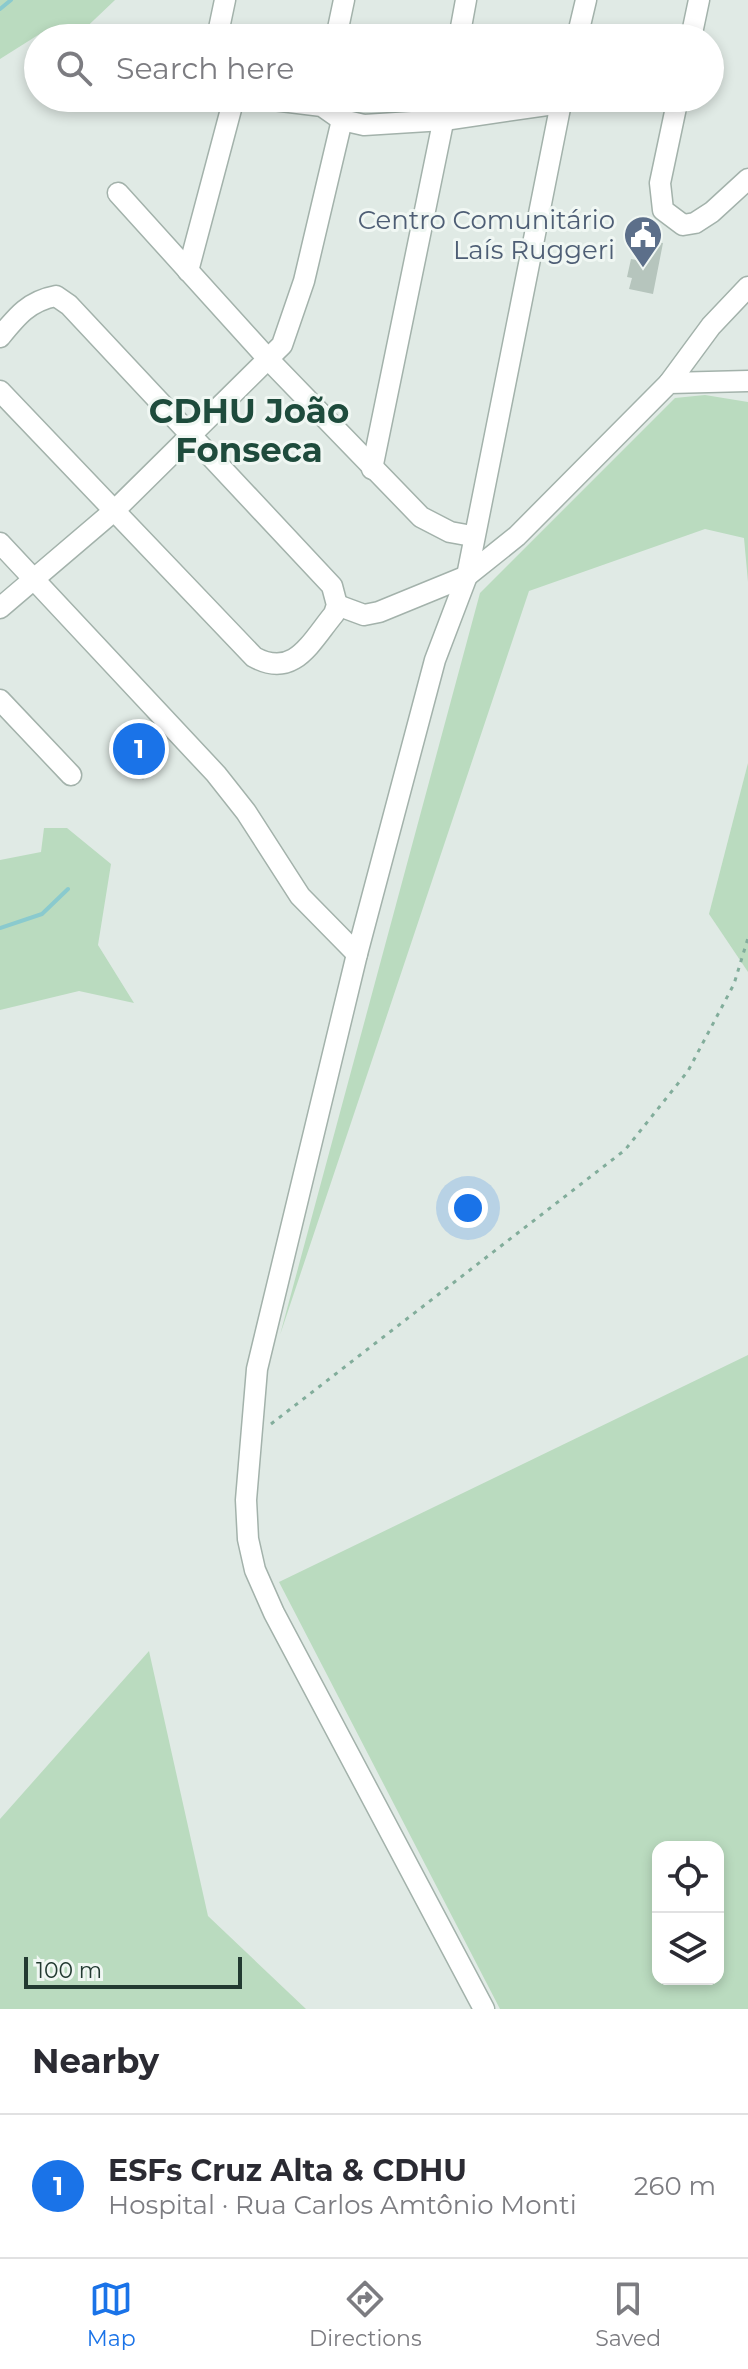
<!DOCTYPE html>
<html lang="en">
<head>
<meta charset="utf-8">
<style>
	body { margin:0; font-family:Montserrat,sans-serif; background:#f2f2f3; color:#2b2b33 }
	.controls { position:absolute; right:24px; bottom:24px; display:grid; overflow:hidden; border-radius:16px; box-shadow:0 4px 12px #0003 }
	.controls button { width:72px; height:72px; display:grid; place-items:center; padding:0; border:0; border-bottom:2px solid #e1e1e2; background:#fff; color:#2b2b33; font:40px sans-serif }
	.scale { position:absolute; left:24px; bottom:20px; width:218px; box-sizing:border-box; padding-left:8px; border:4px solid #223a31; border-top:0; font-size:22px; line-height:28px; white-space:nowrap; color:#223a31; -webkit-text-stroke:6px #f0f7f3; paint-order:stroke }
	.you { position:absolute; left:468px; top:1208px; width:28px; height:28px; margin:-20px; border:6px solid #fff; border-radius:50%; background:#1a73e8; box-shadow:0 0 0 12px #1a73e833 }
	.badge { display:grid; place-items:center; width:52px; height:52px; border-radius:50%; background:#1a73e8; color:#fff; font-size:26px; font-weight:700 }
	.pin { position:absolute; translate:-50% -50%; border:4px solid #fff; box-shadow:0 2px 8px #0006 }
	.list { margin:0; padding:0; list-style:none }
	h2 { display:flex; justify-content:space-between; align-items:center; height:104px; margin:0; padding:0 32px; font-size:34px }
	h2 small { font-size:26px; font-weight:400; color:#7c7c81 }
	.list li { display:grid; grid-template-columns:52px 1fr auto; gap:24px; align-items:center; box-sizing:border-box; height:144px; padding:0 32px; border-top:2px solid #e1e1e2 }
	.list b { display:block; font-size:30px; white-space:nowrap }
	.list p { margin:0; font-size:26px; white-space:nowrap; color:#7c7c81 }
	.list em { font-size:26px; font-style:normal; color:#7c7c81 }
	.icon { flex:none; width:44px; height:44px; fill:none; stroke:currentColor; stroke-width:2; stroke-linecap:round; stroke-linejoin:round }
	.map { position:relative; flex:none; width:748px; height:2009px; overflow:hidden }
	.search { position:absolute; background:#fff; box-shadow:0 4px 12px #0003; left:24px; right:24px; top:24px; height:88px; display:flex; align-items:center; gap:20px; box-sizing:border-box; padding:0 28px; border-radius:44px; color:#7c7c81; font-size:30px }
	.sheet { height:248px; background:#fff }
	nav { display:flex; justify-content:space-around; align-items:center; box-sizing:border-box; height:112px; border-top:2px solid #e1e1e2; background:#fff; font-size:22px; color:#7c7c81 }
	nav a { display:grid; justify-items:center; gap:4px }
	nav .on { color:#1a73e8 }
	.map>svg:first-child { display:block }
</style>
</head>
<body>
<div class="map">
<svg width="748" height="2009" viewBox="0 0 748 2009">
	<rect width="100%" height="100%" fill="#e0eae5"/>
	<g fill="#badbbf" fill-rule="evenodd">
		<path d="M0,0H115L75,38H56L46,30L0,59Z"/>
		<path d="M705,395L748,402V582L744,538L705,529L529,591L280,1335L480,593L675,398Z"/>
		<path d="M748,763V972L709,914Z"/>
		<path d="M44,828H67L111,864L98,945L134,1003L79,991L0,1010V860L41,852Z"/>
		<path d="M748,1355V2009H500L279,1582ZM658,1847H718V1979H658Z"/>
		<path d="M149,1651L208,1916L306,2009H0V1819Z"/>
	</g>
	<g fill="none" stroke-linecap="round" stroke-linejoin="round">
		<g stroke="#8acace" stroke-width="4">
			<path d="M0,9L11,0"/>
			<path d="M0,928L42,914L68,889"/>
		</g>
	</g>
	<g fill="#b6c5bd">
		<path d="M641,239L663,243L653,294L629,289L632,278L627,277L631,259L637,260Z"/>
		<path d="M138,720L168,753L143,780L110,744Z"/>
	</g>
	<g fill="none" stroke-linecap="round" stroke-linejoin="round">
		<g stroke="#a3b2ab" stroke-width="23">
			<g id="minor">
				<path d="M217,38L225,0"/>
				<path d="M336,38L344,0"/>
				<path d="M459,38L466,0"/>
				<path d="M577,38L586,0"/>
				<path d="M691,38L699,0"/>
				<path d="M257,98L322,106L342,120L364,125L444,120L561,103"/>
				<path d="M678,98L660,183L663,210L683,225L695,223L712,212L748,179"/>
				<path d="M118,193L269,360L421,517L450,532L472,536"/>
				<path d="M188,271L234,98"/>
				<path d="M0,337C17,316 29,301 56,296L69,305L332,586L337,605L334,614C310,643 294,679 254,657L0,391"/>
				<path d="M669,383L711,326L748,287"/>
				<path d="M372,469L448,98"/>
				<path d="M0,543L216,774L246,812L300,896L357,954"/>
				<path d="M337,605L364,615L379,612L467,576L517,536L669,383L748,381"/>
				<path d="M0,608L115,510L282,345L304,281L342,120"/>
				<path d="M0,700L71,775"/>
				<path d="M484,2009L274,1613L255,1570L248,1539L246,1500L257,1369L357,954L435,660L467,576L562,98"/>
			</g>
		</g>
		<path stroke="#82ad9b" stroke-width="3" stroke-dasharray="4 6" stroke-linecap="butt" d="M271,1424L625,1150L688,1071L734,984L748,938"/>
		<use href="#minor" stroke="#fff" stroke-width="20"/>
	</g>
	<defs>
		<g id="civic-pin" transform="scale(2)"><path d="M0 17L-7.5 6A9.5 9.5 0 1 1 7.5 6Z" fill="#5c6f8a" stroke="#f0f7f3"/><path d="M-.6-6.5H3V-4.5H.6V-3L4-1V1h2V6H-6V1h2V-1L-.6-3ZM-1.2 2.5V6h2.4V2.5Z" fill="#fff"/></g>
	</defs>
	<g fill-rule="evenodd">
		<use href="#civic-pin" x="643" y="235"/>
	</g>
	<g text-anchor="middle" dominant-baseline="central" stroke-width="6" stroke-linejoin="round" paint-order="stroke">
		<g font-size="26" fill="#4e5e75" stroke="#f0f7f3" text-anchor="end">
			<text x="615" y="220">Centro Comunitário<tspan x="615" dy="30">Laís Ruggeri</tspan></text>
		</g>
		<g font-size="34" font-weight="bold" fill="#1e4b3c" stroke="#f0f7f3">
			<text x="249" y="411">CDHU João<tspan x="249" dy="39">Fonseca</tspan></text>
		</g>
	</g>
</svg>
<div class="controls">
<button><svg class="icon" aria-label="locate" viewBox="0 0 24 24"><circle cx="12" cy="12" r="6"/><path d="M12 2v4M12 18v4M2 12h4M18 12h4"/></svg></button>
<button><svg class="icon" aria-label="layers" viewBox="0 0 24 24"><path d="M12 4l9 5-9 5-9-5zM3 14l9 5 9-5"/></svg></button>
</div>
<div class="scale">100 m</div>
<div class="you"></div>
<div class="pin badge" style="left:139px;top:749px">1</div>
<div class="search"><svg class="icon" aria-label="search" viewBox="0 0 24 24"><circle cx="10" cy="10" r="6"/><path d="M15 15l6 6"/></svg>Search here</div>
</div>
<section class="sheet">
<h2>Nearby<small></small></h2>
<ul class="list">
<li><span class="badge">1</span><div><b>ESFs Cruz Alta &amp; CDHU</b><p>Hospital · Rua Carlos Amtônio Monti</p></div><em>260 m</em></li>
</ul>
</section>
<nav>
<a class="on"><svg class="icon" aria-label="map" viewBox="0 0 24 24"><path d="M3 6l6-2 6 2 6-2v14l-6 2-6-2-6 2zM9 4v14M15 6v14"/></svg>Map</a>
<a><svg class="icon" aria-label="directions" viewBox="0 0 24 24"><path d="M12 3l9 9-9 9-9-9zM9 14v-3h6M13 9l2 2-2 2"/></svg>Directions</a>
<a><svg class="icon" aria-label="saved" viewBox="0 0 24 24"><path d="M7 4h10v16l-5-4-5 4z"/></svg>Saved</a>
</nav>
</body>
</html>
